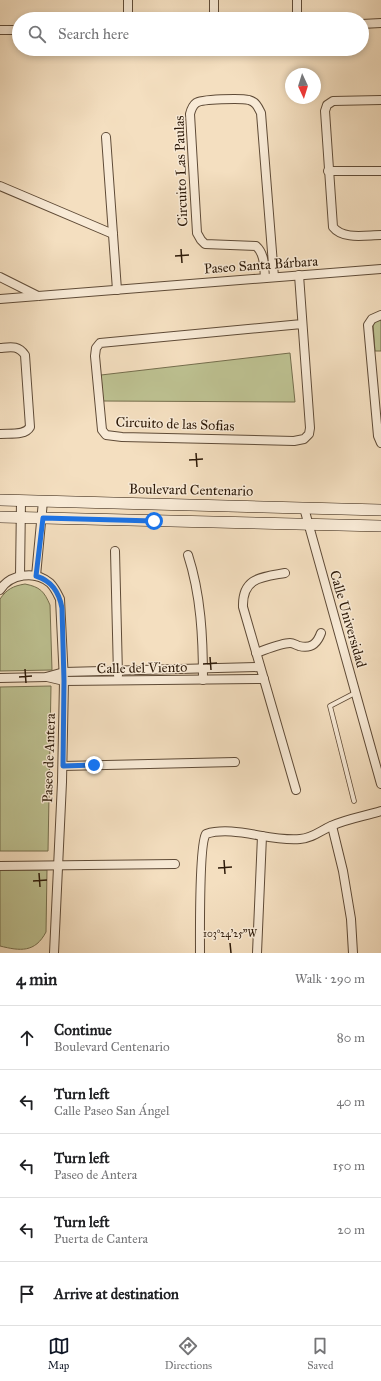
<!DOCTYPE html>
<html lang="en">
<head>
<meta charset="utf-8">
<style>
	body { margin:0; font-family:"IM FELL Great Primer",serif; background:#f2f2f2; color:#202124 }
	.compass { position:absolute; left:285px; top:68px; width:36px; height:36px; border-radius:50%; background:#fff; box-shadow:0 2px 6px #0003; rotate:176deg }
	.stop { position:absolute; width:12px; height:12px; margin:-9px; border:3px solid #1a73e8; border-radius:50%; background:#fff }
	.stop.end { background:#1a73e8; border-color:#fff; box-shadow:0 1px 4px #0008 }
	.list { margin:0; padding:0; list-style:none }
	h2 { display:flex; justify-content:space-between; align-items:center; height:52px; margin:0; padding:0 16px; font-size:17px }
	h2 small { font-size:13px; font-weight:400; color:#757577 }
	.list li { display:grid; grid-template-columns:26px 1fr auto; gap:12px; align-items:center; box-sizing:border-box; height:64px; padding:0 16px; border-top:1px solid #e0e0e0 }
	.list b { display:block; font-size:15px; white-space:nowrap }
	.list p { margin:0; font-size:13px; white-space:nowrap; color:#757577 }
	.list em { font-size:13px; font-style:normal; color:#757577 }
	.icon { flex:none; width:22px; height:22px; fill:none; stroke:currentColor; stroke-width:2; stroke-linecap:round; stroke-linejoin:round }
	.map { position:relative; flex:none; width:381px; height:953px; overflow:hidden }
	.search { position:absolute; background:#fff; box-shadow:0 2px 6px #0003; left:12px; right:12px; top:12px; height:44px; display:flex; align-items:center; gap:10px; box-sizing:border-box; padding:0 14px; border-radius:22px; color:#757577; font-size:15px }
	.sheet { height:372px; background:#fff }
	nav { display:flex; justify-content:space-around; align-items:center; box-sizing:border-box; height:56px; border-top:1px solid #e0e0e0; background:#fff; font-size:11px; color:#757577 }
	nav a { display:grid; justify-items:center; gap:2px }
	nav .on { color:#111827 }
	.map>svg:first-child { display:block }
</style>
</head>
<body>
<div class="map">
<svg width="381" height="953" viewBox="0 0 381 953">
	<rect width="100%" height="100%" fill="#f4dfc0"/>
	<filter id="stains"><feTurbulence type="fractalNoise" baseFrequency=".005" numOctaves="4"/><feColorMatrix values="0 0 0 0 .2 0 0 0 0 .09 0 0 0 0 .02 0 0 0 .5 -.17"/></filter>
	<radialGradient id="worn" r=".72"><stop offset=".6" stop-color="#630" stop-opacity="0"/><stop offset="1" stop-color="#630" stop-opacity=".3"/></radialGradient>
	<g fill="#bdc191" stroke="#756e4d">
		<path d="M381,320V351H375L373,324L376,321Z"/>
		<path d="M290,353L295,402L103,401L101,375Z"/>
		<path d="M25,584C40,587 44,591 50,605L52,670L0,671V599C7,589 13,586 25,584Z"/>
		<path d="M51,686L48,851H0V687Z"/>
		<path d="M0,870H47L46,932C35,953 20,951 0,946Z"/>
	</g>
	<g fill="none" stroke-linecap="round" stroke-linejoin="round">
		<g stroke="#5f4b37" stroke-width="5.5">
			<path id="lane" d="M354,801L330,706L355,693"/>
		</g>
		<g stroke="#5f4b37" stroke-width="10">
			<g id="street">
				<path d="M128,0V19"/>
				<path d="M214,0V19"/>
				<path d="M297,0V19"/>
				<path d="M362,24L381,23"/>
				<path d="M0,30H19"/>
				<path d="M381,100L333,101L327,105L325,111L333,227C343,240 366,235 381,235"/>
				<path d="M106,137L117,290"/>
				<path d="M328,171H381"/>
				<path d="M0,186L113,234"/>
				<path d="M299,275L310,428L309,434L304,439L294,441L122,437L106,435L102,430L95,356L96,348L100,343L302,324"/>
				<path d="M0,277L38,296"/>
				<path d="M265,278C264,267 265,254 256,246L205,244L201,240L197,233L190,114C191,110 192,106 196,103C201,99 241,98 249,100C256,102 258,107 261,113L274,277"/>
				<path d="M0,299L381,269"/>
				<path d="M381,315L372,319L368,325L378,436L381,443"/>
				<path d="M0,348C11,347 18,345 25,355L30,427C25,436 9,433 0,434"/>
				<path d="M304,508L381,784"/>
				<path d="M115,551L118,675"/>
				<path d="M188,555C201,595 203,638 203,680"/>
				<path d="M285,573C263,577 242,577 243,607L296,790"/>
				<path d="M20,576L21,501"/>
				<path d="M36,576L43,501"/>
				<path d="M0,590C10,574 35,570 50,583C55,588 57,593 60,599L64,681L62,782L54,953"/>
				<path d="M256,653C265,650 281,643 290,643C293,643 296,645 299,646C311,649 317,644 321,633"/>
				<path d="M47,677L64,681L264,679"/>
				<path d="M0,678L46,677L64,672L260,667"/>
				<path d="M63,766L235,762"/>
				<path d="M332,826L343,871L351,919L353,953"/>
				<path d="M0,866L175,864"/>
				<path d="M200,953C200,935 199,843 206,834C234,825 270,842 300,839C313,838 320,831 331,826C346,819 365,816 381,811"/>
				<path d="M257,953L262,836"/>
			</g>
		</g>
		<g stroke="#2d1a09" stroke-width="12">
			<g id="secondary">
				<path d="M0,500L381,510"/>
				<path d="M0,517L381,526"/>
			</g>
		</g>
		<use href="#lane" stroke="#f8ead6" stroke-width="4"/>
		<use href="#street" stroke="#f8ead6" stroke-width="8"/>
		<use href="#secondary" stroke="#f8ead6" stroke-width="11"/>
	</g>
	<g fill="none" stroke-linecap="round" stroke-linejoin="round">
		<path stroke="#1a73e8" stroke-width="5" d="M94,765L63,766L64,681L62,608C59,592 52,581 36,576L43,518L154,521"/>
	</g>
	<path fill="none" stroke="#2d1a09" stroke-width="1.5" d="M181,249L182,263M175,256L189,255M196,453L197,467M189,460L203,459M210,657L211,670M203,664L217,663M25,669L26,683M19,677L32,676M224,860L225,874M218,868L232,867M39,873L40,887M33,881L47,880M230,943L231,953"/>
	<g text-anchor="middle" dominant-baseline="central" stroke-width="3" stroke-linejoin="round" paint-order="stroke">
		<g font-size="14" fill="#2d1a09" stroke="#f8ead6">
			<text transform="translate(181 171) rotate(-92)">Circuito Las Paulas</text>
			<text transform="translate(261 265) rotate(-4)">Paseo Santa Bárbara</text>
			<text transform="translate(175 424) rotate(2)">Circuito de las Sofias</text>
			<text transform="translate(191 490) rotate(1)">Boulevard Centenario</text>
			<text transform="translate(348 619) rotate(74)">Calle Universidad</text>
			<text transform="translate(142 668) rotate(-1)">Calle del Viento</text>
			<text transform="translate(49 758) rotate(-88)">Paseo de Antera</text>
		</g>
	</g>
	<g font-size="10" text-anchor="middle" fill="#2d1a09" stroke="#f8ead6" stroke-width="3" stroke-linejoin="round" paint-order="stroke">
		<text x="230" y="937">103°24'25"W</text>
	</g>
	<rect width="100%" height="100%" filter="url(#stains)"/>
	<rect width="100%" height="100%" fill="url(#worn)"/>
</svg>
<svg class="compass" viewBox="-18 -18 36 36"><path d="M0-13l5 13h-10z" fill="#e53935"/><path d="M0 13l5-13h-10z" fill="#757577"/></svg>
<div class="stop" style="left:154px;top:521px"></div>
<div class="stop end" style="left:94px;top:765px"></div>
<div class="search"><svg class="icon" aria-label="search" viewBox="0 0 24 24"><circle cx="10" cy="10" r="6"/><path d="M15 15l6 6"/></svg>Search here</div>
</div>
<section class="sheet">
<h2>4 min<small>Walk · 290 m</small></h2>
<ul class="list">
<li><svg class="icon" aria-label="ahead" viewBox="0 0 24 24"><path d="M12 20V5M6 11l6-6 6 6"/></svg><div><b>Continue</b><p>Boulevard Centenario</p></div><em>80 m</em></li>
<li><svg class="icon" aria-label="left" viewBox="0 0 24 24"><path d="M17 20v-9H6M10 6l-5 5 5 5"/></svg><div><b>Turn left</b><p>Calle Paseo San Ángel</p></div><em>40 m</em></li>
<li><svg class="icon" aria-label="left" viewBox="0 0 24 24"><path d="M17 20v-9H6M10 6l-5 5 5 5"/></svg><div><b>Turn left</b><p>Paseo de Antera</p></div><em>150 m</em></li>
<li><svg class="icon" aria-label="left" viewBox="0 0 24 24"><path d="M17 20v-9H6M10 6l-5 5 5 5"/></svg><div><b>Turn left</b><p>Puerta de Cantera</p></div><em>20 m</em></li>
<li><svg class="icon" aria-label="arrive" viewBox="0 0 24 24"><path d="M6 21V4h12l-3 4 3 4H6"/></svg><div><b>Arrive at destination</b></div></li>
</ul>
</section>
<nav>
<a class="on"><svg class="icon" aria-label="map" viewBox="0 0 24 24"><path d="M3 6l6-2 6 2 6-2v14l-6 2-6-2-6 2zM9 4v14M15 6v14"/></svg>Map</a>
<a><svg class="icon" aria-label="directions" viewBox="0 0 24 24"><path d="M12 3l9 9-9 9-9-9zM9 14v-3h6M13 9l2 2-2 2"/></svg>Directions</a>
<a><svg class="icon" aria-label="saved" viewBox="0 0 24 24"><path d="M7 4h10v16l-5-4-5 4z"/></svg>Saved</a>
</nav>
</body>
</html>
